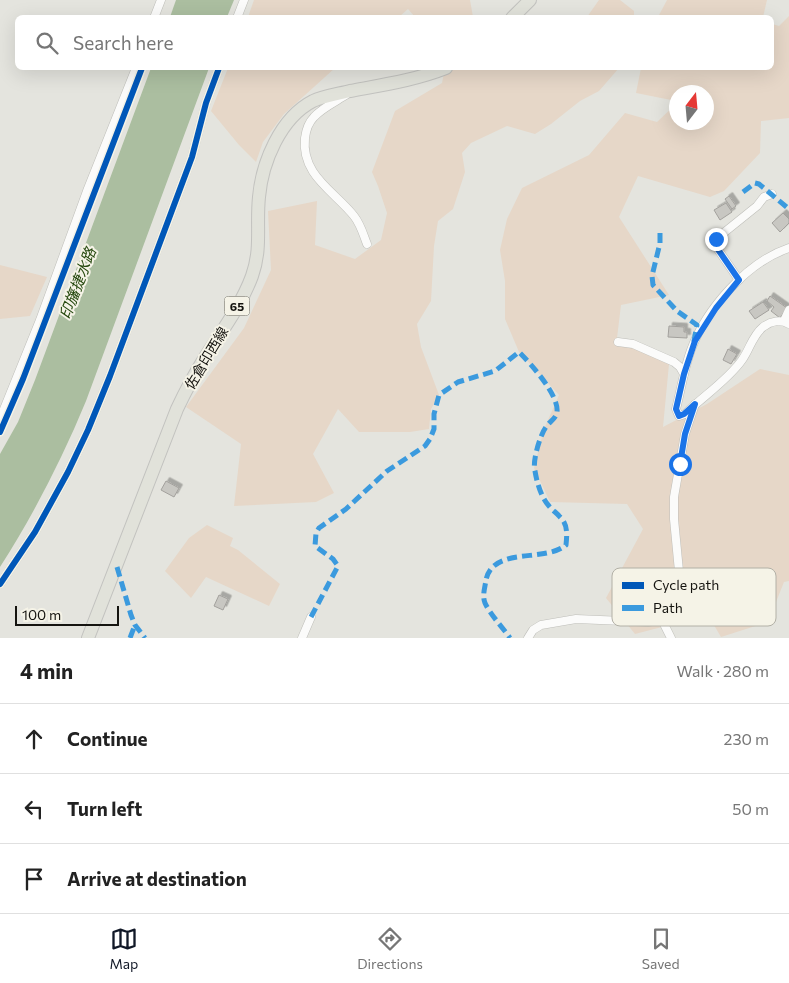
<!DOCTYPE html>
<html lang="en">
<head>
<meta charset="utf-8">
<style>
	body { margin:0; font-family:Commissioner,"Noto Sans JP",sans-serif; background:#f2f2f2; color:#222 }
	.compass { position:absolute; left:669px; top:85px; width:45px; height:45px; border-radius:50%; background:#fff; box-shadow:0 5px 20px #0002; rotate:16deg }
	.scale { position:absolute; left:15px; bottom:12px; width:104px; box-sizing:border-box; padding-left:5px; border:2px solid #151410; border-top:0; font-size:14px; line-height:18px; white-space:nowrap; color:#151410; -webkit-text-stroke:4px #f5f3e7; paint-order:stroke }
	.stop { position:absolute; width:15px; height:15px; margin:-11px; border:4px solid #1a73e8; border-radius:50%; background:#fff }
	.stop.end { background:#1a73e8; border-color:#fff; box-shadow:0 1px 5px #0008 }
	.list { margin:0; padding:0; list-style:none }
	h2 { display:flex; justify-content:space-between; align-items:center; height:65px; margin:0; padding:0 20px; font-size:21px }
	h2 small { font-size:16px; font-weight:400; color:#767676 }
	.list li { display:grid; grid-template-columns:32px 1fr auto; gap:15px; align-items:center; box-sizing:border-box; height:70px; padding:0 20px; border-top:1px solid #e0e0e0 }
	.list b { display:block; font-size:19px; white-space:nowrap }
	.list em { font-size:16px; font-style:normal; color:#767676 }
	.icon { flex:none; width:28px; height:28px; fill:none; stroke:currentColor; stroke-width:2; stroke-linecap:round; stroke-linejoin:round }
	.map { position:relative; flex:none; width:789px; height:638px; overflow:hidden }
	.search { position:absolute; background:#fff; box-shadow:0 5px 20px #0002; left:15px; right:15px; top:15px; height:55px; display:flex; align-items:center; gap:12px; box-sizing:border-box; padding:0 18px; border-radius:8px; color:#767676; font-size:19px }
	.sheet { height:275px; background:#fff }
	nav { display:flex; justify-content:space-around; align-items:center; box-sizing:border-box; height:70px; border-top:1px solid #e0e0e0; background:#fff; font-size:14px; color:#767676 }
	nav a { display:grid; justify-items:center; gap:2px }
	nav .on { color:#111827 }
	.map>svg:first-child { display:block }
</style>
</head>
<body>
<div class="map">
<svg width="789" height="638" viewBox="0 0 789 638">
	<defs>
		<filter id="shadow"><feDropShadow dx="3.5" dy="-3.5" stdDeviation="0" flood-color="#0004"/></filter>
	</defs>
	<rect width="100%" height="100%" fill="#e4e4de"/>
	<g fill="#e6d7c8">
		<path d="M254,0H470L473,17H415L408,9L399,17H248Z"/>
		<path d="M599,0H620L634,11V17H587Z"/>
		<path d="M667,0H767L763,17H658Z"/>
		<path d="M789,16V118L761,121L760,153L724,191L710,197L638,176L619,217L669,295L621,305L617,338L669,364L663,427L707,404L760,369L789,375V581L784,582L768,622L721,637L708,615L635,634L606,598L643,529L627,504L550,502L534,468L544,429L559,395L519,352L505,319V281L500,250L507,219L522,188L589,155L625,113L657,122L676,104V122H706V92H676V101L636,93L641,68H772V24L779,26Z"/>
		<path d="M228,68H335L284,114L263,142L256,162L239,145L211,111Z"/>
		<path d="M445,68H619L599,91L580,101L551,124L535,134L507,126L471,143L462,153L465,172L453,209L438,221L434,246L431,301L417,324L421,347L439,395L431,409L429,429L410,432H359L338,409L313,454L334,493L316,502L234,506L241,444L186,407L244,328L271,270L268,211L317,201L315,245L355,259L381,240L387,213L378,186L372,172L395,111L442,83Z"/>
		<path d="M0,265L47,277L30,316L0,319Z"/>
		<path d="M207,525L233,538L230,546L238,550L280,584L269,606L206,577L191,598L165,571L189,538Z"/>
	</g>
	<g fill="#abbea0">
		<path d="M176,0H234L227,17H170Z"/>
		<path d="M151,68H209L86,401C62,459 34,514 0,567V454L18,422L35,380Z"/>
	</g>
	<g fill="#c8c7c2" stroke="#a3a19d" filter="url(#shadow)">
		<path d="M729,196L736,206L732,209L725,199Z"/>
		<path d="M726,203L732,212L720,220L714,210Z"/>
		<path d="M783,213L789,219V223L780,232L772,223Z"/>
		<path d="M770,296L787,308L780,318L771,311L774,307L767,301Z"/>
		<path d="M763,302L769,310L755,319L749,311Z"/>
		<path d="M669,326L684,327V332H687V338L668,337Z"/>
		<path d="M728,349L737,354L731,364L723,360Z"/>
		<path d="M166,481L179,488L174,497L161,490Z"/>
		<path d="M219,595L228,599L223,610L214,606Z"/>
	</g>
	<g fill="none" stroke-linecap="round" stroke-linejoin="round">
		<g stroke="#bebeb9" stroke-width="9">
			<g id="minor">
				<path d="M154,18L161,0"/>
				<path d="M237,18L244,0"/>
				<path d="M346,95C335,102 322,108 314,117C308,123 306,130 305,138C301,175 334,191 354,216C361,225 363,234 367,244"/>
				<path d="M789,248C747,262 706,309 691,350C684,369 681,390 676,409L679,416L685,414C702,397 728,380 742,360C750,349 752,336 763,327C771,321 781,319 789,324"/>
				<path d="M739,280L717,248L716,239L757,206L764,197L772,194"/>
				<path d="M784,321L789,310"/>
				<path d="M618,342L633,344L674,362L680,367L684,374"/>
				<path d="M0,419L40,320L87,191L136,68"/>
				<path d="M0,584L35,532L68,472L88,430L110,376L192,157L206,103L219,68"/>
				<path d="M662,620L671,638"/>
				<path d="M302,638L311,617"/>
				<path d="M528,638L533,630L541,625L576,619L648,622L662,620L672,614L679,605L681,592L674,519V497L685,434L695,404"/>
			</g>
		</g>
		<g stroke="#c2c2bf" stroke-width="14">
			<g id="primary">
				<path d="M512,18L530,0"/>
				<path d="M88,638L177,409C185,392 194,375 204,359C221,332 241,306 252,276C262,248 256,226 259,197C262,163 280,118 313,101C324,96 338,94 350,91C382,85 416,80 446,68"/>
			</g>
		</g>
		<use href="#minor" stroke="#fbfbfa" stroke-width="8"/>
		<use href="#primary" stroke="#e1e2da" stroke-width="12"/>
		<g stroke="#3b9ade" stroke-width="5" stroke-dasharray="10 5" stroke-linecap="butt">
			<path d="M743,192L755,183L759,184L789,209"/>
			<path d="M660,233V243L652,276L653,285L677,311L697,325L693,346"/>
			<path d="M117,567L131,615L135,625L145,638"/>
			<path d="M311,617L338,566L333,559L315,546L316,533L319,528L346,509L387,471L425,446L430,439L434,429V414L439,395L458,382L495,371L519,352C531,364 559,395 557,412C556,419 549,422 546,427C540,435 532,462 535,471C537,483 541,497 549,506C552,510 557,513 560,517C568,524 567,535 566,545C545,563 493,546 486,580C485,587 482,596 485,603C490,614 503,628 510,638"/>
			<path d="M130,638L135,625"/>
		</g>
		<g stroke="#f5f3e7" stroke-width="9">
			<g id="cycleway">
				<path d="M0,432L23,379L142,68"/>
				<path d="M0,584L35,532L68,472L88,430L110,376L192,157L206,103L219,68"/>
			</g>
		</g>
		<use href="#cycleway" stroke="#0057b8" stroke-width="6"/>
	</g>
	<g fill="none" stroke-linecap="round" stroke-linejoin="round">
		<path stroke="#1a73e8" stroke-width="6" d="M680,464L685,434L695,404L684,414L679,416L676,409L684,374L695,341L716,308L739,280L717,248L716,239"/>
	</g>
	<g text-anchor="middle" dominant-baseline="central" stroke-width="4" stroke-linejoin="round" paint-order="stroke">
		<rect fill="#f5f3e7" stroke="#585750" stroke-width="1" x="224.5" y="296.5" width="25" height="19" rx="4"/>
		<g font-size="12" font-weight="bold" fill="#151410">
			<text x="237" y="306">65</text>
		</g>
		<g font-size="14" fill="#151410" stroke="#f5f3e7">
			<text transform="translate(206 358) rotate(-59)">佐倉印西線</text>
		</g>
		<g font-size="15" font-style="italic" fill="#25480e" stroke="#f5f3e7">
			<text transform="translate(77 283) rotate(-69)">印旛捷水路</text>
		</g>
	</g>
	<rect x="612" y="568" width="164" height="58" rx="8" fill="#f5f3e7" stroke="#b2b0a6" stroke-width="1"/>
	<rect x="622" y="582" width="22" height="7" fill="#0057b8"/>
	<rect x="622" y="605" width="22" height="6" fill="#3b9ade"/>
	<g font-size="14" fill="#151410">
		<text x="653" y="590">Cycle path</text>
		<text x="653" y="613">Path</text>
	</g>
</svg>
<svg class="compass" viewBox="-18 -18 36 36"><path d="M0-13l5 13h-10z" fill="#e53935"/><path d="M0 13l5-13h-10z" fill="#767676"/></svg>
<div class="scale">100 m</div>
<div class="stop" style="left:680px;top:464px"></div>
<div class="stop end" style="left:716px;top:239px"></div>
<div class="search"><svg class="icon" aria-label="search" viewBox="0 0 24 24"><circle cx="10" cy="10" r="6"/><path d="M15 15l6 6"/></svg>Search here</div>
</div>
<section class="sheet">
<h2>4 min<small>Walk · 280 m</small></h2>
<ul class="list">
<li><svg class="icon" aria-label="ahead" viewBox="0 0 24 24"><path d="M12 20V5M6 11l6-6 6 6"/></svg><div><b>Continue</b></div><em>230 m</em></li>
<li><svg class="icon" aria-label="left" viewBox="0 0 24 24"><path d="M17 20v-9H6M10 6l-5 5 5 5"/></svg><div><b>Turn left</b></div><em>50 m</em></li>
<li><svg class="icon" aria-label="arrive" viewBox="0 0 24 24"><path d="M6 21V4h12l-3 4 3 4H6"/></svg><div><b>Arrive at destination</b></div></li>
</ul>
</section>
<nav>
<a class="on"><svg class="icon" aria-label="map" viewBox="0 0 24 24"><path d="M3 6l6-2 6 2 6-2v14l-6 2-6-2-6 2zM9 4v14M15 6v14"/></svg>Map</a>
<a><svg class="icon" aria-label="directions" viewBox="0 0 24 24"><path d="M12 3l9 9-9 9-9-9zM9 14v-3h6M13 9l2 2-2 2"/></svg>Directions</a>
<a><svg class="icon" aria-label="saved" viewBox="0 0 24 24"><path d="M7 4h10v16l-5-4-5 4z"/></svg>Saved</a>
</nav>
</body>
</html>
